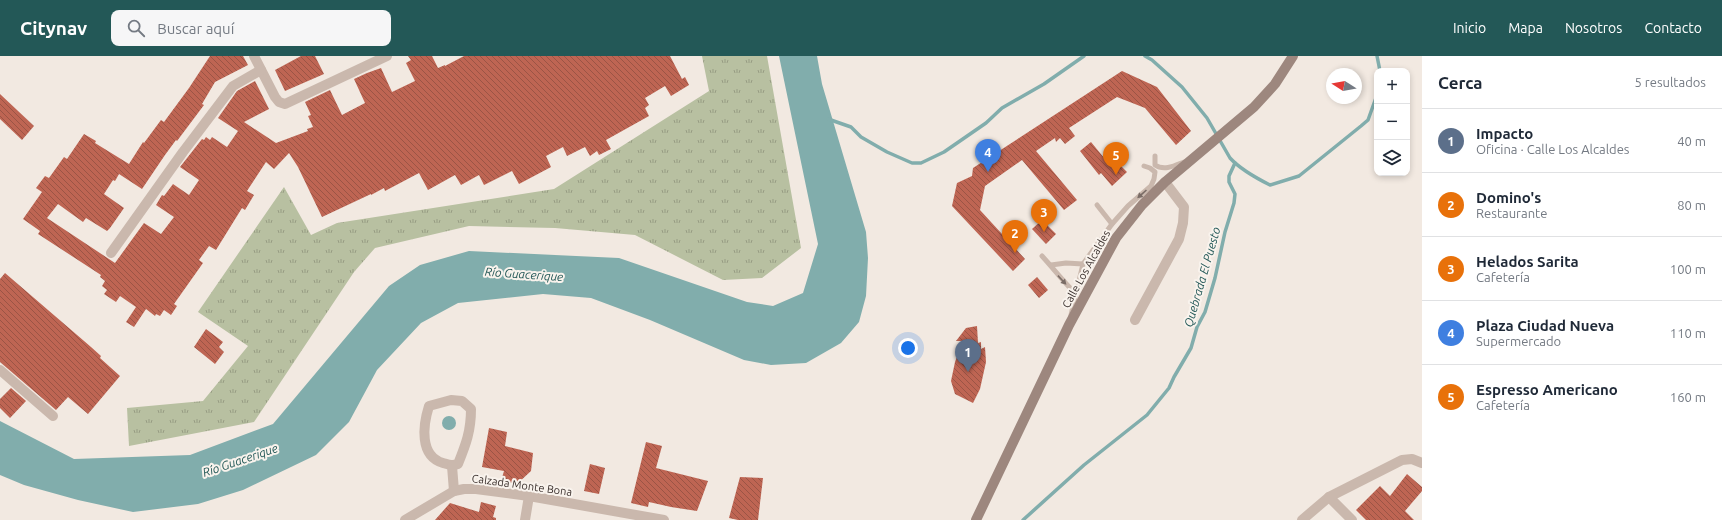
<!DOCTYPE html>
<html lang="es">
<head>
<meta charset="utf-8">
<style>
	body { margin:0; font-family:Ubuntu,sans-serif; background:#f6f6f7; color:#1f2937 }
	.controls { position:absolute; right:12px; top:12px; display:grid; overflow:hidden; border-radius:8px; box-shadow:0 2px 6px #0003 }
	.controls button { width:36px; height:36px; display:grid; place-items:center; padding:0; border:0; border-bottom:1px solid #e0e1e3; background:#fff; color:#1f2937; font:20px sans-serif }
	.compass { position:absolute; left:1326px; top:12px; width:36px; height:36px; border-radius:50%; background:#fff; box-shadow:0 2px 6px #0003; rotate:281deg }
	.you { position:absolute; left:908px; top:292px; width:14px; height:14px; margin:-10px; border:3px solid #fff; border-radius:50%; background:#1a73e8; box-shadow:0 0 0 6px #1a73e833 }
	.badge { display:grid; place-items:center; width:26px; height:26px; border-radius:50%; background:#235857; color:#fff; font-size:13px; font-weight:700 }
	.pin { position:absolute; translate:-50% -33px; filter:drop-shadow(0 1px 2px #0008) }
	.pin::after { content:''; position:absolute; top:21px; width:14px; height:12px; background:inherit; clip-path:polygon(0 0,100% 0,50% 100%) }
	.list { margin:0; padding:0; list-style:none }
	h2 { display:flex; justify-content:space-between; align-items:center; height:52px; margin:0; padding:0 16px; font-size:17px }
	h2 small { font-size:13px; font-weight:400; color:#747a83 }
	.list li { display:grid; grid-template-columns:26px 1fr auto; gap:12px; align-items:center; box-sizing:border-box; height:64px; padding:0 16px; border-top:1px solid #e0e1e3 }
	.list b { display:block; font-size:15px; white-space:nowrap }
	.list p { margin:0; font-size:13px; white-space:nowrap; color:#747a83 }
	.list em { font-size:13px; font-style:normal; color:#747a83 }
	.icon { flex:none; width:22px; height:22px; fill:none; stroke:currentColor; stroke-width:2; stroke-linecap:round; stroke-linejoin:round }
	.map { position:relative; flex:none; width:1422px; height:464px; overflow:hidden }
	header { display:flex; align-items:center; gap:24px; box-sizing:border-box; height:56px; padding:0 20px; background:#235857; color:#fff }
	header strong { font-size:19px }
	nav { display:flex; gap:22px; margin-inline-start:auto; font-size:14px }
	.search { width:280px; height:36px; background:#f6f6f7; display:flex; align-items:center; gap:10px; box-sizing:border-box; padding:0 14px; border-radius:8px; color:#747a83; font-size:15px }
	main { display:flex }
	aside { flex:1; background:#fff }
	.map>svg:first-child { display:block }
</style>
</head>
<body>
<header>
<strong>Citynav</strong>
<div class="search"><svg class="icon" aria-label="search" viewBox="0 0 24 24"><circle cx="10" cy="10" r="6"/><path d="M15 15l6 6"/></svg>Buscar aquí</div>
<nav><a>Inicio</a><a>Mapa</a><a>Nosotros</a><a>Contacto</a></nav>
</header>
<main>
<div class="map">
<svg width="1422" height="464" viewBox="0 0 1422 464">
	<defs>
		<pattern id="grass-tufts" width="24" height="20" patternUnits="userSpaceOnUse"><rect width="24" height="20" fill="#b8c0a1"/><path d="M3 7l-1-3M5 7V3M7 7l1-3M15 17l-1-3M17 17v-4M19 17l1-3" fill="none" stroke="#979c83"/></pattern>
		<pattern id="building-back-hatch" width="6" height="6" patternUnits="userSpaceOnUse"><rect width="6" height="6" fill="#be6553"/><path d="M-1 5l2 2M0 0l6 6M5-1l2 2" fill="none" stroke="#9b5445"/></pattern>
	</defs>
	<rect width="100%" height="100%" fill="#f2e9e1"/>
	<path fill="url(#grass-tufts)" d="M702,0H767L801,192L762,222L723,224L635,179L555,172L469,170L375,192L354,216L254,366L129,390L127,352L203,345L248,290L198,256L284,131L311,179L337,167L554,133L709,35Z"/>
	<g fill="#81adac">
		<path d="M779,0H817L822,28L866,176L868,202L866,240L859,266L841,287L806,307L771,309L744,304L650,264L591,242L543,238L458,247L421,267L377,314L349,366L316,399L243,434L198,448L133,456L78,444L24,429L0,419V365L74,403L190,399L273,368L389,230L420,209L469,195L619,202L747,246L773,250L803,237L818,188Z"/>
		<circle cx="449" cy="367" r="7"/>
	</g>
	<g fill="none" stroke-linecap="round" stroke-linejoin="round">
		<g stroke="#81adac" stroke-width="3.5">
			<path d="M1145,0L1152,4L1182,31L1207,62L1230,102C1241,114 1256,122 1270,129L1299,120L1361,70L1368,64L1377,39"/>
			<path d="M1377,0L1380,15"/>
			<path d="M828,63L851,71L861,81L887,96L912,107H921L944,96L986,67L1002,52L1044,28L1084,0"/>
			<path d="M1023,464L1084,409L1147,359L1169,332L1174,321L1191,292L1197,271L1205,256L1215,222L1225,176L1234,147L1235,138L1229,126V120L1235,107"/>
		</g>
	</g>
	<g fill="url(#building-back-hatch)">
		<path d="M210,0H243L248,9L215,26L202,48L204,49L177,85L176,84L165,99L142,133L119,118L115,125L113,124L104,138L124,152L110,172L107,175L86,162L83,166L58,148L47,162L115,207L144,167L161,178L174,161L156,149L162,139L164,140L173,128L189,139L199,124L180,111L202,83L204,84L206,81L210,84L212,81L227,91L238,75L218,62L237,35L255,25L269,53L244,66L276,87L308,75L307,73L313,71L308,60L311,59L305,46L330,34L342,59L365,47L354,23L367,17L381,12L392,36L415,25L406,7L411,4L408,0H432L438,12L445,9V10L464,0H670L682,23L685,21L689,29L671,40L665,30L645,42L649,49L645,52L649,60L606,84L611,93L599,99L597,95L590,100L585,91L567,100L563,91L546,100L551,111L519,128L512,115L484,129L479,119L461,129L455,119L428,134L419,117L385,135L384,132L371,139V138L322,161L298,111L289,97L274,113L266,106L247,135L254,139L245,154L242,152L216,194L209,190L199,204L203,207L174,248L177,250L171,259L164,254L160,260L156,258L155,260L146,253L134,271L126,266L136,251L120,240L116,246L104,238L107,234L102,230L105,225L100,221L101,219L38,178L40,175L23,163L42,136L36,132L45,120L49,122L64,101L67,103L84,78L96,85L95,87L129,108L143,86L144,87L161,64L164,66L189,32Z"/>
		<path d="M301,0H315L324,18L285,35L275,14Z"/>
		<path d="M1122,15L1157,31L1191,75L1176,89L1145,52L1117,41L1069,72L1075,80L1065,88L1060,82L1056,86L1055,82L1036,95L1077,144L1064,154L1022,104L985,130L980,154L1025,203L1013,215L952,150L957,127L972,120L973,112Z"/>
		<path d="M0,38L34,70L22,84L0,63Z"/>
		<path d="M1091,86L1114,114L1120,109L1127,116L1112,130L1101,117L1099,119L1080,95Z"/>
		<path d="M1042,164L1056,178L1046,188L1032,173Z"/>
		<path d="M5,217L91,291L101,300L100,302L120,320L88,358L68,341L56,354L0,306V223Z"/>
		<path d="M1037,221L1048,234L1039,242L1028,229Z"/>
		<path d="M977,270L978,287L981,286V293L985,291L986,306L980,333L973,347L955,338L951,325L955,306L963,285H956L966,272Z"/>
		<path d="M206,273L223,286L219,291L224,296L215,308L194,291Z"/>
		<path d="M11,332L26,345L10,362L0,352V343Z"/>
		<path d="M489,372L507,376L505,390L533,397L531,415L517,428L501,425L504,415L482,411Z"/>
		<path d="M646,386L662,390L656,412L708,425L697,455L671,451L649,446L648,451L631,447Z"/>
		<path d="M590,408L605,412L599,438L584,435Z"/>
		<path d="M1407,418L1422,431V435L1405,455L1414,464H1366L1356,454L1380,430L1390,440Z"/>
		<path d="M740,421L763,422L758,464H738L729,462Z"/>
		<path d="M481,446L496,450L493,461L496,462V464H435L450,447L479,456Z"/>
	</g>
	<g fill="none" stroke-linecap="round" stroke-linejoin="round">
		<g stroke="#cab8ad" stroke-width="5">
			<path d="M1155,100V109C1164,115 1174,110 1184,106"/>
			<path d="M1097,149L1112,168"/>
			<path d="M1042,200C1053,212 1063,225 1075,237"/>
			<path d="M1051,209L1066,207L1083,208"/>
			<path d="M1071,259L1083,208L1112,168L1128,150L1151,130L1154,123L1155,116L1150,112L1144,110"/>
		</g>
		<g stroke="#cab8ad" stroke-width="10">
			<path d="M254,0L275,41L279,46L285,48L387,0"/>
			<path d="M111,197L183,96L233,30L261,14"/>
			<path d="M1135,264L1179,183L1183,167L1184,151L1165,126"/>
			<path d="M0,314L53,360"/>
			<path d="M451,344L462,345L471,353C471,375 466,388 458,408C452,410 450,409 443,407C419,400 423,369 429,350Z"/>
			<path d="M452,410L454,435"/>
			<path d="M1329,441L1352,464"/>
			<path d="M405,464L454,435L464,433H476L529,440L664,464"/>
			<path d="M525,464L529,440"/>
			<path d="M1302,464L1329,441L1402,404L1412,403L1422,407"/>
		</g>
		<path stroke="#9d877e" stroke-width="10" d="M976,464L1069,269L1116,182L1142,149L1165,126L1254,51L1275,28L1293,0"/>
	</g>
	<defs><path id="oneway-solid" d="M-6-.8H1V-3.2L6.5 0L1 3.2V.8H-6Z"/></defs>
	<g fill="#7a6c66">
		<use href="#oneway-solid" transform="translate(1142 138) rotate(138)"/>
		<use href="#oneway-solid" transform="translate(1062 224) rotate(47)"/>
	</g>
	<g text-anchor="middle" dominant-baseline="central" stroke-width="4" stroke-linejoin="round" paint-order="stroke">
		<g font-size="11" fill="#382e2b" stroke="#f9f3ed">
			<text transform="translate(1086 213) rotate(-61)">Calle Los Alcaldes</text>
			<text transform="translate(522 429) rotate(8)">Calzada Monte Bona</text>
		</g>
		<g font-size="12" font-style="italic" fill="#235857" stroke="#f9f3ed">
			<text transform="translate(524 218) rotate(4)">Río Guacerique</text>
			<text transform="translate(1202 221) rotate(-74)">Quebrada El Puesto</text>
			<text transform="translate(240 404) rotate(-19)">Río Guacerique</text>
		</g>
	</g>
</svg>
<div class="controls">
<button>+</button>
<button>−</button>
<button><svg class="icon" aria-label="layers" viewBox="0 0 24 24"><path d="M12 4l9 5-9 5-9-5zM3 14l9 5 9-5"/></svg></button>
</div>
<svg class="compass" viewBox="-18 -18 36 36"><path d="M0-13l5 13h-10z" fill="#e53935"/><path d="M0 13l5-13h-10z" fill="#747a83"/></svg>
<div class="you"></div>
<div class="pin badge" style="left:968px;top:316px;background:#5c6f8a">1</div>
<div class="pin badge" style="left:1015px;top:197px;background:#e8710a">2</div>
<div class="pin badge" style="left:1044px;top:176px;background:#e8710a">3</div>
<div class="pin badge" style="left:988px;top:116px;background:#3f7fe0">4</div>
<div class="pin badge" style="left:1116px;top:119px;background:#e8710a">5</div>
</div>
<aside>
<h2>Cerca<small>5 resultados</small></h2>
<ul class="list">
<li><span class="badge" style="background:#5c6f8a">1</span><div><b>Impacto</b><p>Oficina · Calle Los Alcaldes</p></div><em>40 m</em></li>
<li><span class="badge" style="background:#e8710a">2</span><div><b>Domino's</b><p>Restaurante</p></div><em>80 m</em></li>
<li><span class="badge" style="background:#e8710a">3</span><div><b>Helados Sarita</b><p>Cafetería</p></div><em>100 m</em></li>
<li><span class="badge" style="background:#3f7fe0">4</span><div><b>Plaza Ciudad Nueva</b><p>Supermercado</p></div><em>110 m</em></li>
<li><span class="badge" style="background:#e8710a">5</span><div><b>Espresso Americano</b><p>Cafetería</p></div><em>160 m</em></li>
</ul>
</aside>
</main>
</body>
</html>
